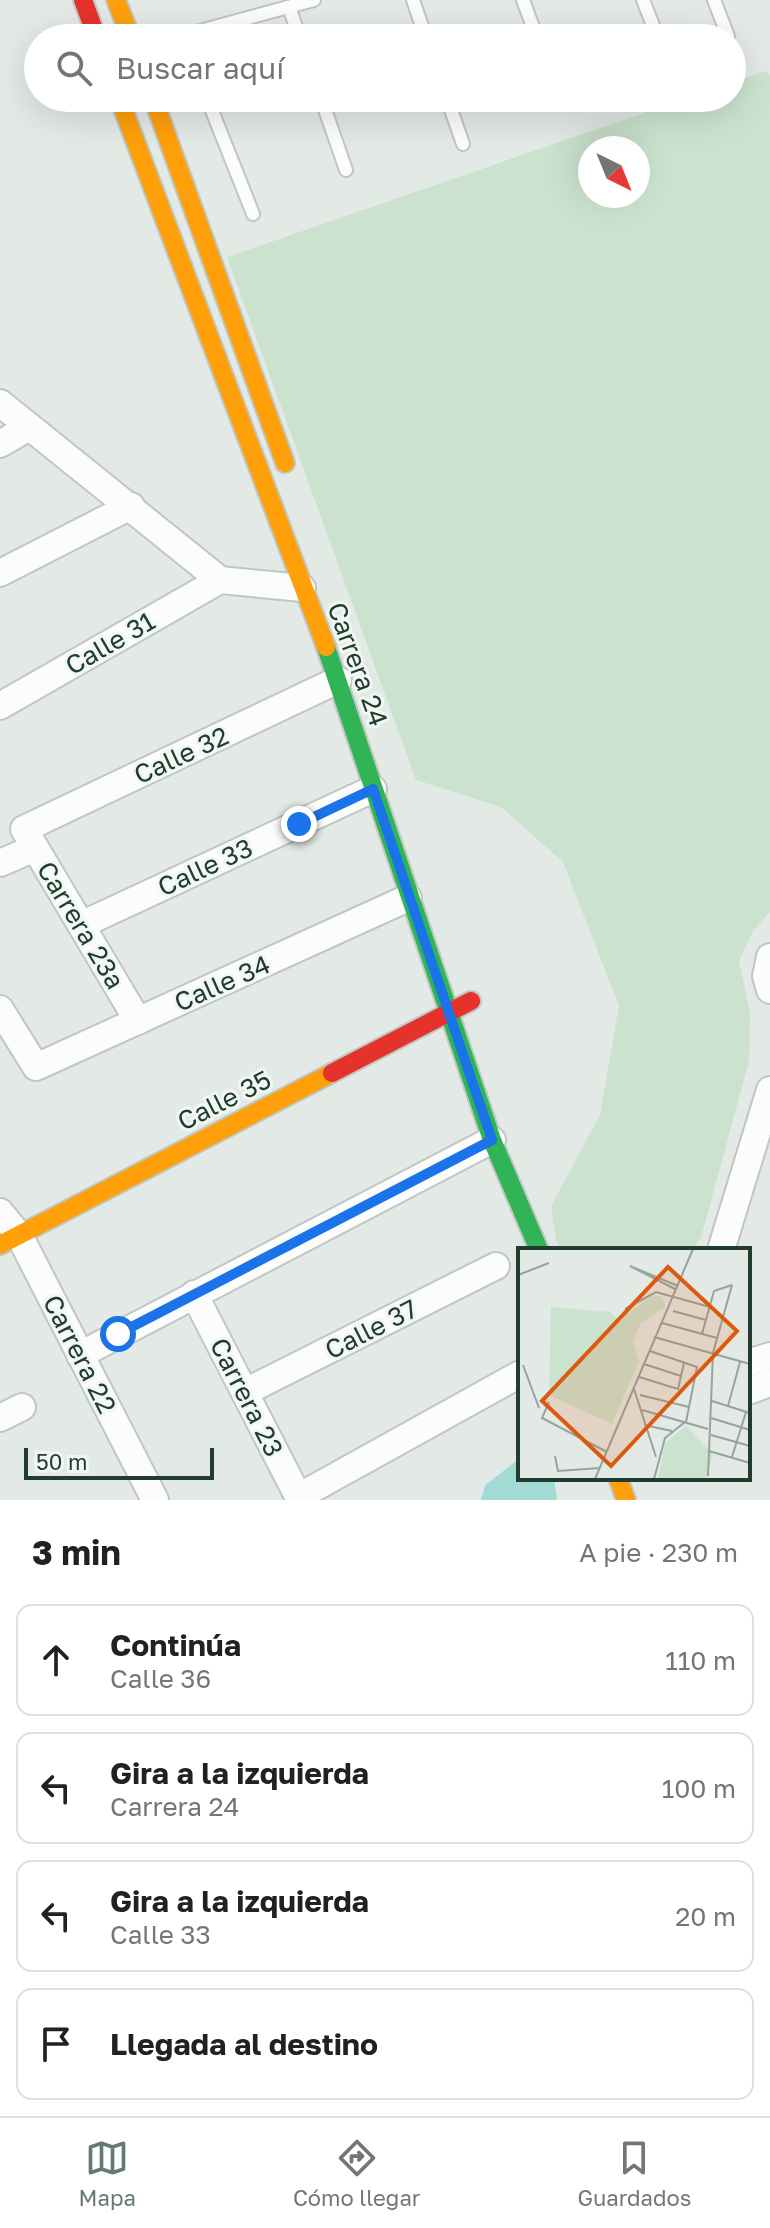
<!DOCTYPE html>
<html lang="es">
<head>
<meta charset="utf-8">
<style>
	body { margin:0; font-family:"Golos Text",sans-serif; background:#f6f6f6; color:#202124 }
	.compass { position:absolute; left:578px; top:136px; width:72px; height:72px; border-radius:50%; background:#fff; box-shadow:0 8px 32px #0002; rotate:137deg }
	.scale { position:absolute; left:24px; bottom:20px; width:190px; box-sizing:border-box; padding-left:8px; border:4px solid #203d30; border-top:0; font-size:22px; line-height:28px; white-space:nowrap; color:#203d30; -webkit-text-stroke:6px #f1f8f3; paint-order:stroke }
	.stop { position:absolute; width:24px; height:24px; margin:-18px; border:6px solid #1a73e8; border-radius:50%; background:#fff }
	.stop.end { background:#1a73e8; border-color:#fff; box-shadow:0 2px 8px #0008 }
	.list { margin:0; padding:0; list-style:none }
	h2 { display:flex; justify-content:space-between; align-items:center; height:104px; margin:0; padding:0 32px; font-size:34px }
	h2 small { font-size:26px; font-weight:400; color:#757577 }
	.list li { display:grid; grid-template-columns:52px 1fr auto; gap:24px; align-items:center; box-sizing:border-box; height:112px; margin:0 16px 16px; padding:0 16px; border:2px solid #e0e0e0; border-radius:16px }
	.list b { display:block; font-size:30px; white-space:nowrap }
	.list p { margin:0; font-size:26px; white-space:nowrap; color:#757577 }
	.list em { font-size:26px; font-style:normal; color:#757577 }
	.icon { flex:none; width:44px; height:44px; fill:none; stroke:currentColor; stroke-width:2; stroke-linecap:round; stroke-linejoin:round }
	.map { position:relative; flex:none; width:770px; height:1500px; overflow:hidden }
	.search { position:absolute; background:#fff; box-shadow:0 8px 32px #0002; left:24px; right:24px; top:24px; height:88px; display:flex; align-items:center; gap:20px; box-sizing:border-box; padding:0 28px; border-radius:44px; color:#757577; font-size:30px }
	.sheet { height:616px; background:#fff }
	nav { display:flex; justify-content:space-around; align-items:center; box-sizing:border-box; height:112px; border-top:2px solid #e0e0e0; background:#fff; font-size:22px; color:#757577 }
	nav a { display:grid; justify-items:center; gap:4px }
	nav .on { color:#64796f }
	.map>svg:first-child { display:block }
</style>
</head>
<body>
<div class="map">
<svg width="770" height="1500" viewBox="0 0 770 1500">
	<rect width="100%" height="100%" fill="#e3e9e5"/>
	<path fill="#cbe3ce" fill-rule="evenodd" d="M766,71L770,76V912L753,931L739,961L750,1013L749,1061L701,1238L691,1250H561L556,1241L551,1206L600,1115L619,1006L563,862L501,807L416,780L227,257L687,98H732V82ZM590,148H638V196H590Z"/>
	<path fill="#a2dad6" d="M519,1459L520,1478H554L557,1500H481L485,1485Z"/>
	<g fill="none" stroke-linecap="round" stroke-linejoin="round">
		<g stroke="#c0c6c2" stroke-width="16">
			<g id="lane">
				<path d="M413,0L426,38"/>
				<path d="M523,0L537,38"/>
				<path d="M643,0L658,38"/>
				<path d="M714,0L728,36"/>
				<path d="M289,7L300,38"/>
				<path d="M174,38L314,0"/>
				<path d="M207,98L253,214"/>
				<path d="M321,98L346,170"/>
				<path d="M447,98L463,144"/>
				<path d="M558,98L560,104"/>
			</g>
		</g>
		<g stroke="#c0c6c2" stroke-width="30">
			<g id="street">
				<path d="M0,403L220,580L302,588"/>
				<path d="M0,444L29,427"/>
				<path d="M0,573L131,506"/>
				<path d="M0,706L220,580"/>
				<path d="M0,863L35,848"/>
				<path d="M81,925L373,789"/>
				<path d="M770,957L766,976L770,990"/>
				<path d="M0,1009L36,1067L408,898"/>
				<path d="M138,1021L24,829L338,680"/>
				<path d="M0,1212L19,1235L155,1500"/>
				<path d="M721,1250L770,1090"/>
				<path d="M194,1294L300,1500"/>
				<path d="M80,1355L492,1140"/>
				<path d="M748,1363L770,1356"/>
				<path d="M748,1391L770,1383"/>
				<path d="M245,1392L496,1266"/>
				<path d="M0,1418L22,1407"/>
				<path d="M298,1497L520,1374"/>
			</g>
		</g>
		<g stroke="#bec7c2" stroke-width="22">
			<path id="fast" d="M326,647L492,1140L539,1250"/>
		</g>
		<g stroke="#bec7c2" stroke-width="22">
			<g id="slow">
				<path d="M116,0L131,38"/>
				<path d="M119,98L326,647"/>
				<path d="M153,98L285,463"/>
				<path d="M0,1245L332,1073"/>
				<path d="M618,1478L626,1500"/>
			</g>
		</g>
		<g stroke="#bec7c2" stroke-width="22">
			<g id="jam">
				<path d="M83,0L97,38"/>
				<path d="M332,1073L471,1001"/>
			</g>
		</g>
		<use href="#lane" stroke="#fbfcfb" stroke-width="12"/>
		<use href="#street" stroke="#fbfcfb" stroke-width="26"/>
		<use href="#fast" stroke="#30b455" stroke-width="18"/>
		<use href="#slow" stroke="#ff9f0a" stroke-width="18"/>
		<use href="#jam" stroke="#e5322d" stroke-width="18"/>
	</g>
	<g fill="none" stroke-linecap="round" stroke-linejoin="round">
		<path stroke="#1a73e8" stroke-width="10" d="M118,1334L492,1140L373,789L299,824"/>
	</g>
	<g text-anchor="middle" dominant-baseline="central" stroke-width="6" stroke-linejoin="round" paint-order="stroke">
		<g font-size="26" fill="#203d30" stroke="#f1f8f3">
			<text transform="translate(110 643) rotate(-30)">Calle 31</text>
			<text transform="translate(358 664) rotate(70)">Carrera 24</text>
			<text transform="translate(181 755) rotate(-25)">Calle 32</text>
			<text transform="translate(205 867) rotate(-25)">Calle 33</text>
			<text transform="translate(81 925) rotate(59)">Carrera 23a</text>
			<text transform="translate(222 983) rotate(-24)">Calle 34</text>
			<text transform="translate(224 1100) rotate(-27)">Calle 35</text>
			<text transform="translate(371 1329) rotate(-27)">Calle 37</text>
			<text transform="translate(80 1354) rotate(63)">Carrera 22</text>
			<text transform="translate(247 1397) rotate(63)">Carrera 23</text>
		</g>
	</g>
	<g transform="translate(518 1248)">
		<rect width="232" height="232" fill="#e3e9e5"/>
		<path d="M134,48L143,49L148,58L122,76L115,94L121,113L94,176L31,147L33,59L92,64L101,72ZM168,178L195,207L188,231H140L147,195Z" fill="#cbe3ce"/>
		<path fill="none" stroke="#95a49d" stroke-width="2" d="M0,27L31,15M157,41L112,18L160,38M107,61L138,44L192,59M155,63L188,72M144,75L199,90M184,86L196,43L214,37M136,89L232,116M132,103L179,119L168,174M126,116L163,128M5,117L21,160M121,129L160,141L166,115M116,141L138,209M122,147L171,159M194,153L232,165M31,154L24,170L89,204M210,158L222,114M124,162L190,181M193,170L232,182M126,177L154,183M193,187L232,198M191,203L232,215M37,208L40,223L82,220M214,209L228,164M190,228L195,105L214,37M77,231L175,1M136,231L147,190L167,174"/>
		<path fill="#de580e" fill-opacity="0.15" stroke="#de580e" stroke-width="4" d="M150,19L219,83L93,218L24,153Z"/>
		<rect width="232" height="232" fill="none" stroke="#203d30" stroke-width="4"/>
	</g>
</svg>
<svg class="compass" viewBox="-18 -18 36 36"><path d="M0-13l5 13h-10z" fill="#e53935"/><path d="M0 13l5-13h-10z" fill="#757577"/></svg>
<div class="scale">50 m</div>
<div class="stop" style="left:118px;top:1334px"></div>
<div class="stop end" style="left:299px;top:824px"></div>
<div class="search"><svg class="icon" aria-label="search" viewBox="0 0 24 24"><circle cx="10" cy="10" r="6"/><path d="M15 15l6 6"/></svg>Buscar aquí</div>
</div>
<section class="sheet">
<h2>3 min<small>A pie · 230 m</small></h2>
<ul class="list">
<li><svg class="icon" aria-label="ahead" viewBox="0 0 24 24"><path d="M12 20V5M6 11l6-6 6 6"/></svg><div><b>Continúa</b><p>Calle 36</p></div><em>110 m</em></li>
<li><svg class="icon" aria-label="left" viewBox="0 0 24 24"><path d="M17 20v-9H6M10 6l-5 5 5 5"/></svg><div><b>Gira a la izquierda</b><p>Carrera 24</p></div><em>100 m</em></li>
<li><svg class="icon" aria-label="left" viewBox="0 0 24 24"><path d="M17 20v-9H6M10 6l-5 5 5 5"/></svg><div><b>Gira a la izquierda</b><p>Calle 33</p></div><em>20 m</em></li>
<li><svg class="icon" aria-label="arrive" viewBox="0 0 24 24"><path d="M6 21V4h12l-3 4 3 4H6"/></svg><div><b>Llegada al destino</b></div></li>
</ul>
</section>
<nav>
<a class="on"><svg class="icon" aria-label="map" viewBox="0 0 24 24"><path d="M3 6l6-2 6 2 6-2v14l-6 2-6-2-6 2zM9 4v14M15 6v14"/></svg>Mapa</a>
<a><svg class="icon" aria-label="directions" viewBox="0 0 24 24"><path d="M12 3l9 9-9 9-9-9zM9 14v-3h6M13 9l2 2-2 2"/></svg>Cómo llegar</a>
<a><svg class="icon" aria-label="saved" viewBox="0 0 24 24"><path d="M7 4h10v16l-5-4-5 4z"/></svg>Guardados</a>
</nav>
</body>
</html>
